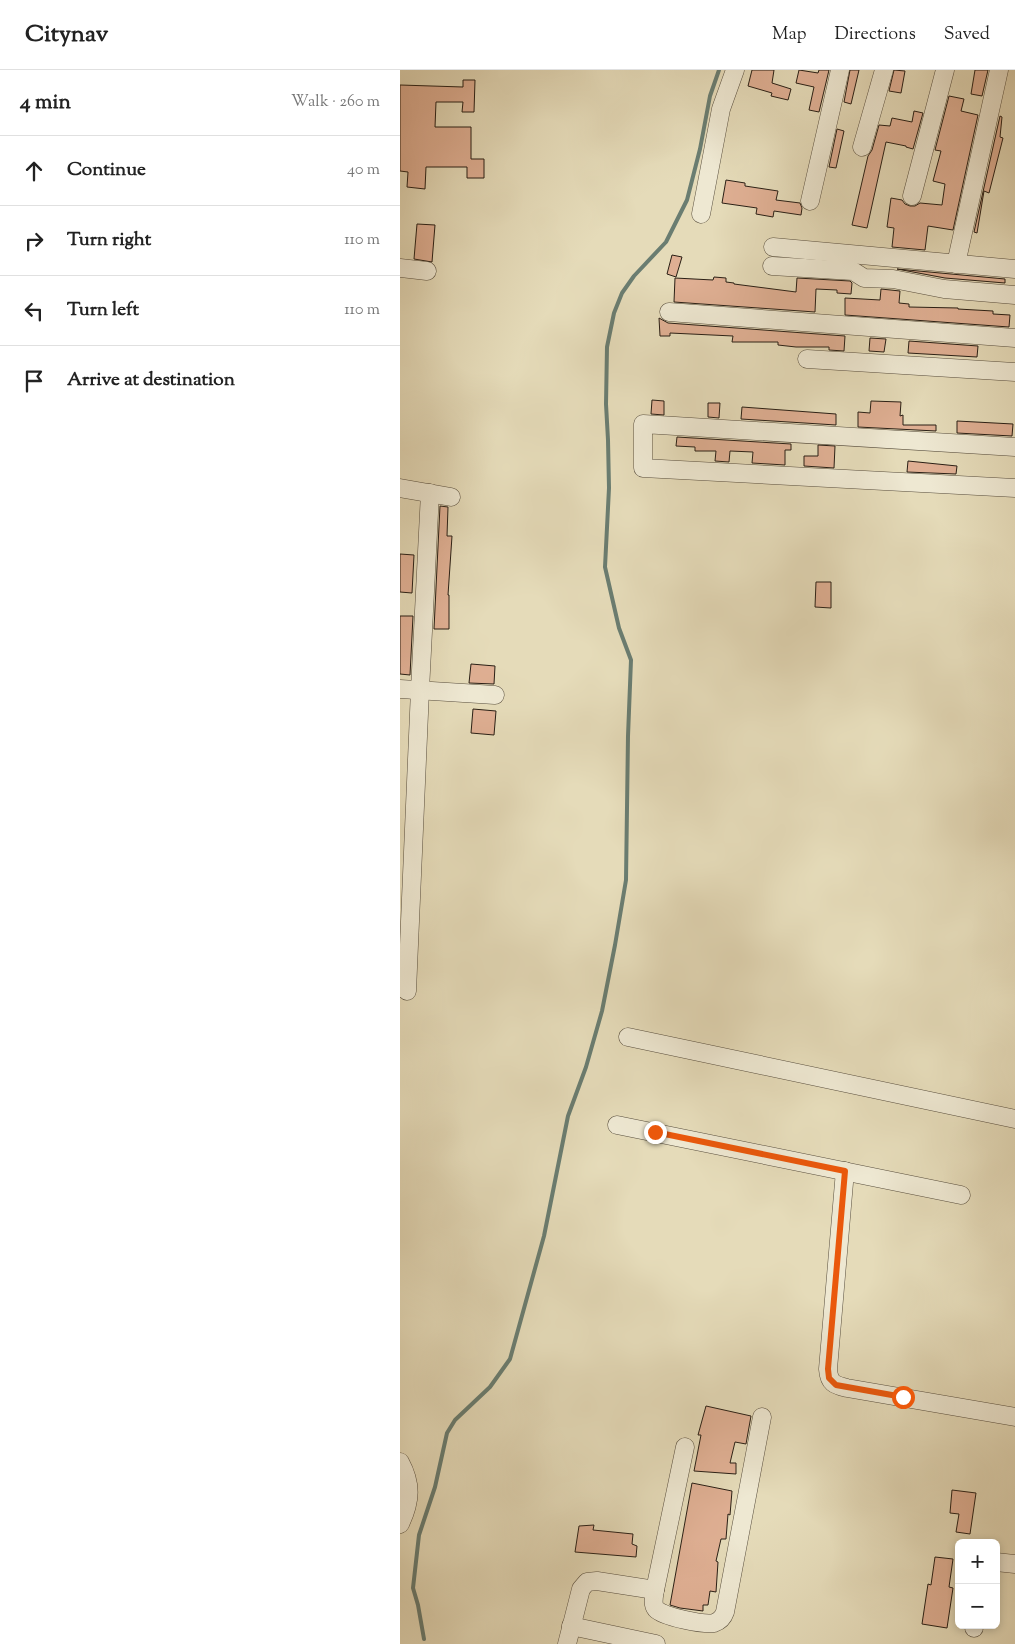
<!DOCTYPE html>
<html lang="en">
<head>
<meta charset="utf-8">
<style>
	body { margin:0; font-family:"Sorts Mill Goudy",serif; background:#f2f2f2; color:#222 }
	.controls { position:absolute; right:15px; bottom:15px; display:grid; overflow:hidden; border-radius:8px; box-shadow:0 2px 8px #0003 }
	.controls button { width:45px; height:45px; display:grid; place-items:center; padding:0; border:0; border-bottom:1px solid #e0e0e0; background:#fff; color:#222; font:25px sans-serif }
	.stop { position:absolute; width:15px; height:15px; margin:-11px; border:4px solid #ea580c; border-radius:50%; background:#fff }
	.stop.end { background:#ea580c; border-color:#fff; box-shadow:0 1px 5px #0008 }
	.list { margin:0; padding:0; list-style:none }
	h2 { display:flex; justify-content:space-between; align-items:center; height:65px; margin:0; padding:0 20px; font-size:21px }
	h2 small { font-size:16px; font-weight:400; color:#767676 }
	.list li { display:grid; grid-template-columns:32px 1fr auto; gap:15px; align-items:center; box-sizing:border-box; height:70px; padding:0 20px; border-top:1px solid #e0e0e0 }
	.list b { display:block; font-size:19px; white-space:nowrap }
	.list em { font-size:16px; font-style:normal; color:#767676 }
	.icon { flex:none; width:28px; height:28px; fill:none; stroke:currentColor; stroke-width:2; stroke-linecap:round; stroke-linejoin:round }
	.map { position:relative; flex:none; width:615px; height:1574px; overflow:hidden }
	header { display:flex; align-items:center; gap:30px; box-sizing:border-box; height:70px; padding:0 25px; background:#fff; border-bottom:1px solid #e0e0e0 }
	header strong { font-size:24px }
	nav { display:flex; gap:28px; margin-inline-start:auto; font-size:18px }
	main { display:flex }
	aside { flex:1; background:#fff }
	.map>svg:first-child { display:block }
</style>
</head>
<body>
<header>
<strong>Citynav</strong>
<nav><a>Map</a><a>Directions</a><a>Saved</a></nav>
</header>
<main>
<aside>
<h2>4 min<small>Walk · 260 m</small></h2>
<ul class="list">
<li><svg class="icon" aria-label="ahead" viewBox="0 0 24 24"><path d="M12 20V5M6 11l6-6 6 6"/></svg><div><b>Continue</b></div><em>40 m</em></li>
<li><svg class="icon" aria-label="right" viewBox="0 0 24 24"><path d="M7 20v-9h11M14 6l5 5-5 5"/></svg><div><b>Turn right</b></div><em>110 m</em></li>
<li><svg class="icon" aria-label="left" viewBox="0 0 24 24"><path d="M17 20v-9H6M10 6l-5 5 5 5"/></svg><div><b>Turn left</b></div><em>110 m</em></li>
<li><svg class="icon" aria-label="arrive" viewBox="0 0 24 24"><path d="M6 21V4h12l-3 4 3 4H6"/></svg><div><b>Arrive at destination</b></div></li>
</ul>
</aside>
<div class="map">
<svg width="615" height="1574" viewBox="0 0 615 1574">
	<rect width="100%" height="100%" fill="#e5dbb9"/>
	<filter id="stains"><feTurbulence type="fractalNoise" baseFrequency=".004" numOctaves="4"/><feColorMatrix values="0 0 0 0 .2 0 0 0 0 .09 0 0 0 0 .02 0 0 0 .5 -.17"/></filter>
	<radialGradient id="worn" r=".72"><stop offset=".6" stop-color="#630" stop-opacity="0"/><stop offset="1" stop-color="#630" stop-opacity=".3"/></radialGradient>
	<g fill="none" stroke-linecap="round" stroke-linejoin="round">
		<path stroke="#6a7d71" stroke-width="4" d="M24,1569L18,1535L13,1518L19,1465L35,1417L47,1363L55,1350L90,1317L110,1289L144,1166L168,1046L186,997L202,941L215,875L226,810L228,666L231,590L219,558L205,497L209,418L208,370L206,334L207,277L214,243L222,223L234,206L266,172L287,130L300,79L310,26L319,0"/>
	</g>
	<g fill="#dfaf93" stroke="#291f15">
		<path d="M352,0H374L372,13L391,19L388,30L371,26L372,23L348,16Z"/>
		<path d="M399,0L418,3L419,0H429L419,42L409,40L414,17L396,13Z"/>
		<path d="M450,0H459L451,34L444,32Z"/>
		<path d="M494,0L505,1L501,23L489,21Z"/>
		<path d="M575,0H588L582,26L571,24Z"/>
		<path d="M63,10H75L74,42H62L63,32H36L35,57H71V89H84V108H67V97H26L25,119L7,117L8,102L0,101V15L63,17Z"/>
		<path d="M549,26L564,29L561,41L578,45L553,160L528,156L525,180L492,177L494,158L487,157L491,128L502,130L505,134L510,136H515L520,133L542,135L545,114L533,111L541,81L535,80Z"/>
		<path d="M514,41L523,43L513,79L506,77V76L486,72L467,158L452,155L468,86L472,80L479,55L490,56L492,48L512,52Z"/>
		<path d="M600,46L602,47L600,67L603,68L589,123L584,121L577,163L574,162Z"/>
		<path d="M437,59L444,61L436,98L429,97Z"/>
		<path d="M326,110L345,113V116L378,121L376,130L400,133L402,138L401,145L374,141L373,147L356,144L357,138L322,133Z"/>
		<path d="M17,154L35,155L32,192L14,189Z"/>
		<path d="M272,185L282,187L276,207L267,204Z"/>
		<path d="M497,199L605,209V213L545,208Z"/>
		<path d="M314,207L326,208V212L334,213V214L396,222L397,208L450,211L452,213L451,224L437,223V220L416,219L415,242L274,232L275,208L313,210Z"/>
		<path d="M481,219L500,221L499,233L509,234V237L558,238V239L593,241V244L610,245L609,257L445,245V228L480,230Z"/>
		<path d="M259,248L268,253L445,266L444,281L429,280V277H396L378,275V272H332L333,266L270,263V266H260Z"/>
		<path d="M470,268L486,269L484,282L469,281Z"/>
		<path d="M509,271L578,276L577,287L508,283Z"/>
		<path d="M252,330L264,331V345L251,344Z"/>
		<path d="M471,331L501,332L500,346L503,345V355H536V361L458,357V342L470,343Z"/>
		<path d="M308,333H320L319,348L308,347Z"/>
		<path d="M342,337L436,344V355L341,349Z"/>
		<path d="M557,351L613,354L612,366L557,363Z"/>
		<path d="M277,367L391,374V380H385V395L352,393L353,382L330,381L329,392L315,391L316,381H295V377L276,376Z"/>
		<path d="M418,375L435,376L434,398L404,396V386H418Z"/>
		<path d="M508,391L557,396L556,404L507,402Z"/>
		<path d="M40,436L48,437L47,466H52L48,525H49V559H34Z"/>
		<path d="M0,484L14,485L12,523L0,522Z"/>
		<path d="M416,512H431V538L415,537Z"/>
		<path d="M0,546H13L10,605L0,604Z"/>
		<path d="M71,594L95,596L94,614L69,613Z"/>
		<path d="M73,639L96,641L94,665L71,663Z"/>
		<path d="M306,1336L351,1346L346,1374L335,1372L330,1393H336V1404L294,1401L301,1365H298Z"/>
		<path d="M292,1413L332,1421L330,1445L328,1444L326,1469H321L316,1491L318,1492L316,1522L310,1521L308,1535H303V1541L280,1538L270,1535Z"/>
		<path d="M552,1420L576,1423L570,1464L556,1462L559,1444L550,1443Z"/>
		<path d="M194,1455L193,1460L233,1464L232,1474L237,1476L236,1487L175,1482L179,1456Z"/>
		<path d="M535,1487L553,1489L549,1517L553,1518L547,1558L522,1554L528,1514L531,1515Z"/>
	</g>
	<g fill="none" stroke-linecap="round" stroke-linejoin="round">
		<g stroke="#584e3e" stroke-width="19">
			<g id="minor">
				<path d="M462,77L484,0"/>
				<path d="M512,126L545,0"/>
				<path d="M410,131L440,0"/>
				<path d="M301,144L321,39L335,0"/>
				<path d="M373,177L615,199"/>
				<path d="M556,194L599,0"/>
				<path d="M372,196L453,201L464,208L493,209L544,219L615,225"/>
				<path d="M0,198L27,201"/>
				<path d="M269,242L615,268"/>
				<path d="M407,289L615,302"/>
				<path d="M615,377L243,354V398L615,418"/>
				<path d="M0,418L51,427"/>
				<path d="M0,619L95,625"/>
				<path d="M7,921L20,620L30,423"/>
				<path d="M228,967L615,1049"/>
				<path d="M217,1055L561,1125"/>
				<path d="M445,1101L428,1299C429,1313 434,1315 447,1318L615,1347"/>
				<path d="M285,1377L255,1520C254,1526 252,1534 256,1539C263,1547 305,1555 314,1553C320,1551 323,1548 325,1542L362,1347"/>
				<path d="M0,1392C12,1414 11,1431 0,1454"/>
				<path d="M596,1492L615,1494"/>
				<path d="M171,1556L256,1574"/>
				<path d="M574,1558V1555"/>
				<path d="M167,1574L181,1519L187,1512L197,1511L255,1520"/>
			</g>
		</g>
		<use href="#minor" stroke="#eee8d2" stroke-width="18"/>
	</g>
	<g fill="none" stroke-linecap="round" stroke-linejoin="round">
		<path stroke="#ea580c" stroke-width="6" d="M255,1062L445,1101L428,1299L429,1308L436,1315L503,1327"/>
	</g>
	<rect width="100%" height="100%" filter="url(#stains)"/>
	<rect width="100%" height="100%" fill="url(#worn)"/>
</svg>
<div class="controls">
<button>+</button>
<button>−</button>
</div>
<div class="stop" style="left:503px;top:1327px"></div>
<div class="stop end" style="left:255px;top:1062px"></div>
</div>
</main>
</body>
</html>
